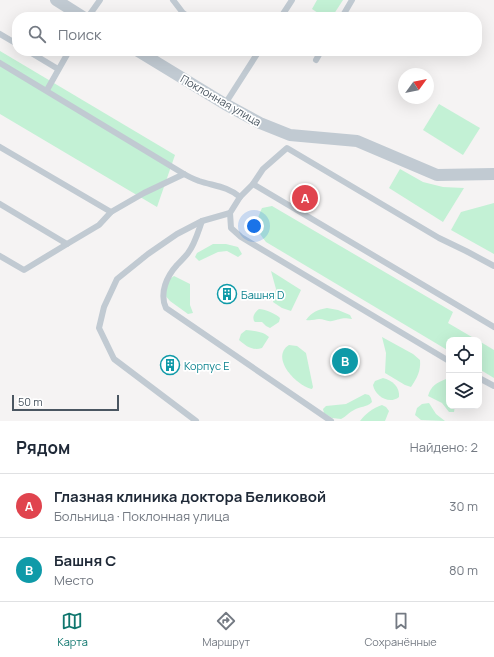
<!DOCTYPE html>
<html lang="ru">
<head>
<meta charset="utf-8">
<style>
	body { margin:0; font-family:Manrope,sans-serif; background:#f6f6f7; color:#1f2937 }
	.controls { position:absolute; right:12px; bottom:12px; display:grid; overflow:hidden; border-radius:8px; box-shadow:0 4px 16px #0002 }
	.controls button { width:36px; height:36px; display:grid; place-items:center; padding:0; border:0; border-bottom:1px solid #e0e1e3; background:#fff; color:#1f2937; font:20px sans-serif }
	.compass { position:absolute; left:398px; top:68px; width:36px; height:36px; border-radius:50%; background:#fff; box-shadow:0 4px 16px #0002; rotate:57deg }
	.scale { position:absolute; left:12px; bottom:10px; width:107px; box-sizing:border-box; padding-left:4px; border:2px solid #4a5661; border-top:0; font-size:11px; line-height:14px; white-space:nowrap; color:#4a5661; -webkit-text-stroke:3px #fff; paint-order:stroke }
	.you { position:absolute; left:254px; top:226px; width:14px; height:14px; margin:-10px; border:3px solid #fff; border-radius:50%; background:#1a73e8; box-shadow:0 0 0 6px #1a73e833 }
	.badge { display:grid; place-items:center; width:26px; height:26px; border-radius:50%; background:#0f766e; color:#fff; font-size:13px; font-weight:700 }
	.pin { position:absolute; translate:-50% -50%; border:2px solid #fff; box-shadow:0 1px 4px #0006 }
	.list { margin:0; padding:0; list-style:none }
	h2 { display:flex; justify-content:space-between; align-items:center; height:52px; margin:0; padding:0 16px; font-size:17px }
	h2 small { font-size:13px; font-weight:400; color:#747a83 }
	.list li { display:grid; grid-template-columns:26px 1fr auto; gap:12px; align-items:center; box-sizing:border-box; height:64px; padding:0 16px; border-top:1px solid #e0e1e3 }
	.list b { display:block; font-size:15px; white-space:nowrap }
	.list p { margin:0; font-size:13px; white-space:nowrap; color:#747a83 }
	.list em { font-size:13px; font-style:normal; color:#747a83 }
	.icon { flex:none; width:22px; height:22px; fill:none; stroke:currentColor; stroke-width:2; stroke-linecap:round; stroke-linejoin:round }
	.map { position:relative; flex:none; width:494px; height:421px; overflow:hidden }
	.search { position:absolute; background:#fff; box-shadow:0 4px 16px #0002; left:12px; right:12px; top:12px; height:44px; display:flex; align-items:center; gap:10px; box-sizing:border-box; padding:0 14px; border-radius:16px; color:#747a83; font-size:15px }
	.sheet { height:180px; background:#fff }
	nav { display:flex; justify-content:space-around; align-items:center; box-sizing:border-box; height:56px; border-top:1px solid #e0e1e3; background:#fff; font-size:11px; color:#747a83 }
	nav a { display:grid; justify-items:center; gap:2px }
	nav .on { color:#0f766e }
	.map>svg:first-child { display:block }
</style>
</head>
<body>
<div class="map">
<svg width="494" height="421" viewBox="0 0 494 421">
	<rect width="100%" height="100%" fill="#f5f3f3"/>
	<g fill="#c3f1d5">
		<path d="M317,0H343L332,17H324L312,9Z"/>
		<path d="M0,51L175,155L157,207L0,114Z"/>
		<path d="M439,104L480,128L463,155L423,130Z"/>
		<path d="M400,169L423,182L443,187L464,188L443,222L389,188Z"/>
		<path d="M494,203V254L451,230L461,212Z"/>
		<path d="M272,206L453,312L448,323L477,340H449V351L266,242C255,228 255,224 262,208Z"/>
		<path d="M213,244H226L238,247L242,254L238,257L227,251L218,252L199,261L195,257L197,253Z"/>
		<path d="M271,271L301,290L291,311L282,308L273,302L276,289Z"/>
		<path d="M174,276L190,284V305L193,313L188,314L170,301L164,294L167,281Z"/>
		<path d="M327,308L338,310L350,315L352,319C342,317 341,319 332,321C327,322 324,319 319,319C315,319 312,321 306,320C312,312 317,310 327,308Z"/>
		<path d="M259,309C264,309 277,314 280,318L279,322L270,328L266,326L262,322H255L254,321C252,316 255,312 259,309Z"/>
		<path d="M246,330C254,331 263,331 269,337L262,348C252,351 246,346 239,340L241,334Z"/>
		<path d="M382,337L413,354L420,360C421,371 417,378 411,387L405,385L385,373L386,353Z"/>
		<path d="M479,341L494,350V378L479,369Z"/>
		<path d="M289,345L297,346L306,353L313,387L312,389C298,387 269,358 289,345Z"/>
		<path d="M383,378C392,380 400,387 399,397C389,405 375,396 373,385L375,381Z"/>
		<path d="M446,379L449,380V406H455L454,412H449L442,403L428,396C431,386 436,383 446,379Z"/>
		<path d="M365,394L369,395L371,398L372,402C366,408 360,406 354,410C349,412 346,417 341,419L332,418L324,413L323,409L326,406L346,404Z"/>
		<path d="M429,403L436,414L445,421L421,420L415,415L417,408L422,404Z"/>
		<path d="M382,405L386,407L389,411L385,421H360C365,414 373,408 382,405Z"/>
	</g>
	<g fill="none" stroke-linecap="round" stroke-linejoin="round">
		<g stroke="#c1cad2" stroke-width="6">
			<path d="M173,0L183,13L189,17"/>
			<path d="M88,17L100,0"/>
			<path d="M281,17L292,0"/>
			<path d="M342,17L352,0"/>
			<path d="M0,34L17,44"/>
			<path d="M28,51L58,69"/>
			<path d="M316,60L321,51"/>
			<path d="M0,63L184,174C189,177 194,179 199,181C214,186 227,186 240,197"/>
			<path d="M47,90L69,51"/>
			<path d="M225,104L259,51"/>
			<path d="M0,147L111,212L99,225L67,244L0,204"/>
			<path d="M253,184L494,327"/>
			<path d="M111,212L144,193L184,174"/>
			<path d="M202,221C198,232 195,244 188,253C185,257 181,261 177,265C167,276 159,293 166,308L331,421"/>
			<path d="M0,256L24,270L67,244"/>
			<path d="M449,361L241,237L231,228L230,213L240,197L253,184L263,169L287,148L439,238L466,251L494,266"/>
			<path d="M479,378L494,386"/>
			<path d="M196,421L114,359L99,328L104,307L117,279L148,254L177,234L202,221L230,213"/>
		</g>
		<g stroke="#c1cad2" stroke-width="12">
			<path d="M56,0L83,17"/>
			<path d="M138,51L225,104L260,123L290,135L357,141L437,175L494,174"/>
		</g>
	</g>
	<defs>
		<g id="building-ring" transform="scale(1)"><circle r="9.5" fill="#fff" stroke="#0f9aa8" stroke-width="1.5"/><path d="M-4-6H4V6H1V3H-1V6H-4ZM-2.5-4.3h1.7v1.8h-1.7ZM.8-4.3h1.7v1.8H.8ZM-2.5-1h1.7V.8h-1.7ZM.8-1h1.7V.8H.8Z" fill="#0f9aa8"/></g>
	</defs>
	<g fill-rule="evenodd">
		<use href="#building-ring" x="227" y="294"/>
		<use href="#building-ring" x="170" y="365"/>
	</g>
	<g text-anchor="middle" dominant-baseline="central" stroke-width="3.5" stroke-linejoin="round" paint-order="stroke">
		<g font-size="11" fill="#4a5661" stroke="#fff">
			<text transform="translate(221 100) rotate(30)">Поклонная улица</text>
		</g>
		<g font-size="11" fill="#0d838f" stroke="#fff" text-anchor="start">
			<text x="241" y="294">Башня D</text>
			<text x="184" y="365">Корпус E</text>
		</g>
	</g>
</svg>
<div class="controls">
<button><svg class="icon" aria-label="locate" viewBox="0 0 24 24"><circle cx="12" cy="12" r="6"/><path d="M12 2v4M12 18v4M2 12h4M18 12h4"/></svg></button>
<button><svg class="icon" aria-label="layers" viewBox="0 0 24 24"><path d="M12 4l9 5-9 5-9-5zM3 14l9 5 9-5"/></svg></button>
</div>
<svg class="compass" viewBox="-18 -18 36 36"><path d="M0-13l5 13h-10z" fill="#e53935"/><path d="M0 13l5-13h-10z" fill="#747a83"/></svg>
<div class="scale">50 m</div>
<div class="you"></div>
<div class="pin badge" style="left:305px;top:198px;background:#e0444e">A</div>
<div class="pin badge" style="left:345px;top:361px;background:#0f9aa8">B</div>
<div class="search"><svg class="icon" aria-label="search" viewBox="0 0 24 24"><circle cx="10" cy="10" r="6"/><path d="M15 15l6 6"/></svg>Поиск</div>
</div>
<section class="sheet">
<h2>Рядом<small>Найдено: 2</small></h2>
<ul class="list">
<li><span class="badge" style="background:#e0444e">A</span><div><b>Глазная клиника доктора Беликовой</b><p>Больница · Поклонная улица</p></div><em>30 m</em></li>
<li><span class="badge" style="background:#0f9aa8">B</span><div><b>Башня C</b><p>Место</p></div><em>80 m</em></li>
</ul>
</section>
<nav>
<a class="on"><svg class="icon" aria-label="map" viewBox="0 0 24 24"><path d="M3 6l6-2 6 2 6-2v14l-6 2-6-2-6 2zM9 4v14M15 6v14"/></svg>Карта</a>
<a><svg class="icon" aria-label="directions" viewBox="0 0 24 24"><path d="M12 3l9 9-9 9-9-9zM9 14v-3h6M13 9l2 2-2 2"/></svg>Маршрут</a>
<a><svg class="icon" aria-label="saved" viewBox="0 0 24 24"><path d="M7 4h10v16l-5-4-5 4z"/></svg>Сохранённые</a>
</nav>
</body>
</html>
